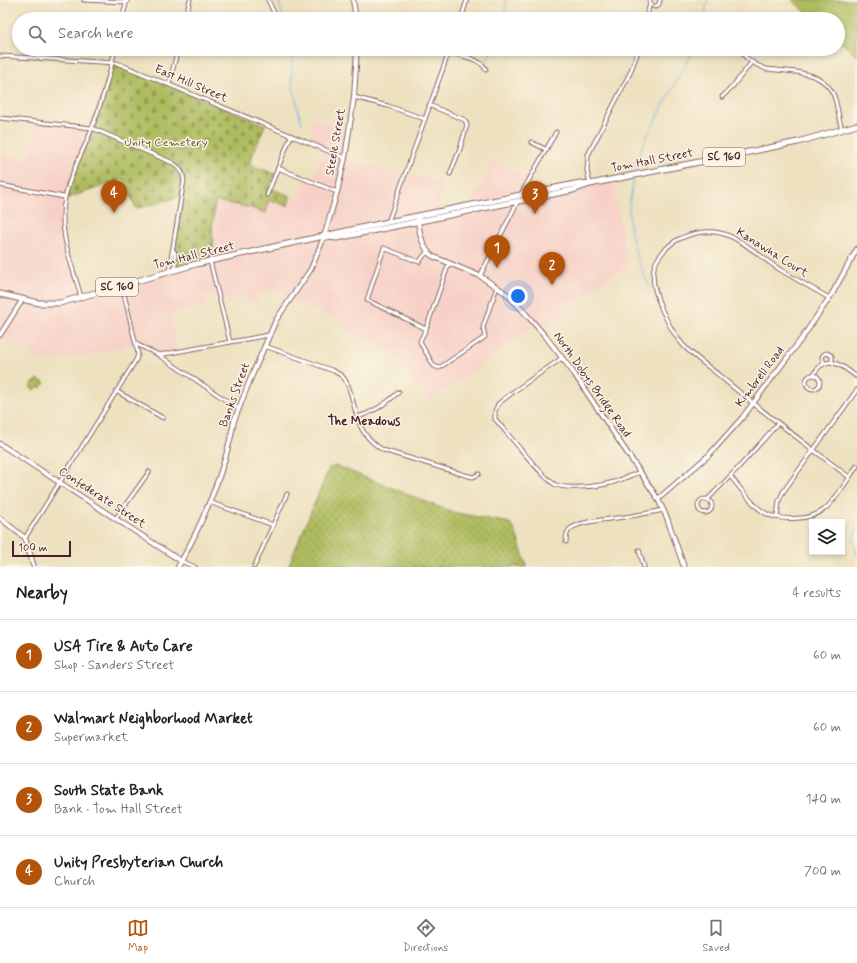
<!DOCTYPE html>
<html lang="en">
<head>
<meta charset="utf-8">
<style>
	body { margin:0; font-family:Mynerve,sans-serif; background:#f6f6f6; color:#202124 }
	.controls { position:absolute; right:12px; bottom:12px; display:grid; overflow:hidden; border-radius:0px; box-shadow:0 2px 6px #0003 }
	.controls button { width:36px; height:36px; display:grid; place-items:center; padding:0; border:0; border-bottom:1px solid #e0e0e0; background:#fff; color:#202124; font:20px sans-serif }
	.scale { position:absolute; left:12px; bottom:10px; width:59px; box-sizing:border-box; padding-left:4px; border:2px solid #4a1f2b; border-top:0; font-size:11px; line-height:14px; white-space:nowrap; color:#4a1f2b; -webkit-text-stroke:3px #fcf5e5; paint-order:stroke }
	.you { position:absolute; left:518px; top:296px; width:14px; height:14px; margin:-10px; border:3px solid #fff; border-radius:50%; background:#1a73e8; box-shadow:0 0 0 6px #1a73e833 }
	.badge { display:grid; place-items:center; width:26px; height:26px; border-radius:50%; background:#b45309; color:#fff; font-size:13px; font-weight:700 }
	.pin { position:absolute; translate:-50% -33px; filter:drop-shadow(0 1px 2px #0008) }
	.pin::after { content:''; position:absolute; top:21px; width:14px; height:12px; background:inherit; clip-path:polygon(0 0,100% 0,50% 100%) }
	.list { margin:0; padding:0; list-style:none }
	h2 { display:flex; justify-content:space-between; align-items:center; height:52px; margin:0; padding:0 16px; font-size:17px }
	h2 small { font-size:13px; font-weight:400; color:#757577 }
	.list li { display:grid; grid-template-columns:26px 1fr auto; gap:12px; align-items:center; box-sizing:border-box; height:72px; padding:0 16px; border-top:1px solid #e0e0e0 }
	.list b { display:block; font-size:15px; white-space:nowrap }
	.list p { margin:0; font-size:13px; white-space:nowrap; color:#757577 }
	.list em { font-size:13px; font-style:normal; color:#757577 }
	.icon { flex:none; width:22px; height:22px; fill:none; stroke:currentColor; stroke-width:2; stroke-linecap:round; stroke-linejoin:round }
	.map { position:relative; flex:none; width:857px; height:567px; overflow:hidden }
	.search { position:absolute; background:#fff; box-shadow:0 2px 6px #0003; left:12px; right:12px; top:12px; height:44px; display:flex; align-items:center; gap:10px; box-sizing:border-box; padding:0 14px; border-radius:22px; color:#757577; font-size:15px }
	.sheet { height:340px; background:#fff }
	nav { display:flex; justify-content:space-around; align-items:center; box-sizing:border-box; height:56px; border-top:1px solid #e0e0e0; background:#fff; font-size:11px; color:#757577 }
	nav a { display:grid; justify-items:center; gap:2px }
	nav .on { color:#b45309 }
	.map>svg:first-child { display:block }
</style>
</head>
<body>
<div class="map">
<svg width="857" height="567" viewBox="0 0 857 567">
	<defs>
		<pattern id="grass-dots" width="8" height="8" patternUnits="userSpaceOnUse"><rect width="8" height="8" fill="#aebc5f"/><path d="M2 2h.1M6 6h.1" fill="none" stroke="#90984f" stroke-width="1.8" stroke-linecap="round"/></pattern>
		<pattern id="cemetery-stones" width="16" height="16" patternUnits="userSpaceOnUse"><rect width="16" height="16" fill="#aebc5f"/><path d="M2 7V4a2 2 0 0 1 4 0v3zM10 15v-3a2 2 0 0 1 4 0v3z" fill="#90984f"/></pattern>
	</defs>
	<rect width="100%" height="100%" fill="#fcf5e5"/>
	<filter id="ink" filterUnits="userSpaceOnUse"><feTurbulence type="fractalNoise" baseFrequency=".025" numOctaves="2"/><feDisplacementMap in="SourceGraphic" scale="8" xChannelSelector="R" yChannelSelector="G"/><feConvolveMatrix kernelMatrix="1 2 1 2 8 2 1 2 1" color-interpolation-filters="sRGB"/></filter>
	<filter id="wash" filterUnits="userSpaceOnUse"><feTurbulence type="fractalNoise" baseFrequency=".012" numOctaves="4" result="noise"/><feDisplacementMap in="SourceGraphic" scale="16" xChannelSelector="R" yChannelSelector="G"/><feGaussianBlur stdDeviation="0.9" result="paint"/><feColorMatrix in="noise" values="0 0 0 0 0 0 0 0 0 0 0 0 0 0 0 0 0 1.4 0 .05"/><feComposite in="paint" operator="in"/></filter>
	<g filter="url(#wash)">
		<rect width="100%" height="100%" fill="#eee1c0"/>
		<path fill="#f7d1c7" d="M313,118L348,130L345,156L402,177L411,174L444,185L435,214L469,207L493,161L531,179L522,196L523,199L612,179L628,266L593,288L591,291L545,325L531,329L430,401L381,341L369,336L366,340L343,328L345,323L290,300L283,289L258,294L260,301L246,304L244,296L221,301L219,293L204,297L206,306L170,314L177,351L160,354L137,344L82,357L41,360L0,337V155L29,159L36,123L92,129L68,186L63,213L64,232L81,296L53,303L38,302L25,299L24,300L39,304L50,305L62,303L184,268L215,261L212,232L215,201L247,207L265,213L269,200L288,206L290,196L300,199L306,180L313,179L323,152L310,141Z"/>
		<path fill="url(#grass-dots)" stroke="#7c6e45" d="M337,466L452,512L510,523L515,530L527,567H288L329,468Z"/>
		<path fill="url(#cemetery-stones)" stroke="#7c6e45" d="M113,63L265,125L249,164L275,174L270,188L290,196L288,206L269,200L266,213L247,207L215,201L212,232L215,258L176,268L174,249L182,196L136,209L124,179L65,199L68,186L84,151Z"/>
		<g fill="#aebc5f" stroke="#7c6e45">
			<path d="M792,0H857V56L838,40V19H814Z"/>
			<path d="M38,379L45,383L41,388L38,387L34,390L30,387L34,381L36,382Z"/>
		</g>
		<g fill="none" stroke-linecap="round" stroke-linejoin="round">
			<g stroke="#65b3df" stroke-width="1">
				<path d="M278,0L284,19"/>
				<path d="M504,19L506,0"/>
				<path d="M704,19L708,0"/>
				<path d="M292,49V82L298,110L302,124"/>
				<path d="M485,66L492,49"/>
				<path d="M635,169L638,156L646,138L694,49"/>
				<path d="M633,181C633,190 629,198 629,208C628,234 638,264 650,288"/>
				<path d="M857,529L853,539L857,556"/>
			</g>
		</g>
	</g>
	<g filter="url(#ink)">
		<g fill="none" stroke-linecap="round" stroke-linejoin="round">
			<g stroke="#83635f" stroke-width="5">
				<g id="minor">
					<path d="M84,0L127,2"/>
					<path d="M268,0L277,19"/>
					<path d="M650,0V4L655,7L659,4L660,0"/>
					<path d="M122,19L127,0"/>
					<path d="M185,19L190,0"/>
					<path d="M461,19L467,0"/>
					<path d="M646,19L650,3"/>
					<path d="M739,49C745,59 755,65 766,69C791,72 826,69 835,99C838,109 839,120 842,130"/>
					<path d="M449,52C460,56 481,58 486,70"/>
					<path d="M268,54L288,51L287,49"/>
					<path d="M0,56L117,63L345,158"/>
					<path d="M169,84L178,49"/>
					<path d="M354,97L388,106L425,119"/>
					<path d="M722,97L732,87L752,62"/>
					<path d="M429,105L465,120L467,125L460,149L450,174"/>
					<path d="M0,118L92,128L173,163C180,167 183,172 184,180L169,271"/>
					<path d="M531,142L547,150"/>
					<path d="M278,168L337,192"/>
					<path d="M590,184L587,171L588,155L630,73L639,49"/>
					<path d="M0,185L64,197"/>
					<path d="M521,194L556,132"/>
					<path d="M267,195L291,136"/>
					<path d="M388,222L450,49"/>
					<path d="M173,250L175,253V269"/>
					<path d="M210,261L230,342"/>
					<path d="M449,263L426,329L420,341L421,344L434,366L439,368L485,337L483,327L497,287"/>
					<path d="M480,276L518,201"/>
					<path d="M81,297C74,271 62,242 63,214C64,186 78,162 89,136C100,108 109,79 115,49"/>
					<path d="M829,298C812,288 795,279 779,269C762,258 740,237 720,233C707,230 691,233 679,239C669,244 657,256 654,268C649,289 669,329 683,345C693,356 709,367 720,376C762,412 806,444 849,477"/>
					<path d="M426,329L367,300L384,248L419,262L427,252"/>
					<path d="M136,344L157,354L239,409"/>
					<path d="M265,346L334,371C336,373 340,374 342,376C353,387 354,418 363,431C368,439 375,445 383,450L465,475L473,477L479,474"/>
					<path d="M159,355L269,335"/>
					<path d="M562,358L513,392L498,404L495,411V419C506,431 544,480 556,485C570,490 601,486 614,482C623,479 632,475 640,472"/>
					<path d="M824,364L822,357L824,354L827,353L832,356V362"/>
					<path d="M813,375C827,352 841,365 857,377"/>
					<circle cx="813" cy="382" r="7"/>
					<path d="M116,391L163,418"/>
					<path d="M358,417C374,412 386,404 399,392"/>
					<path d="M731,477C740,488 750,502 762,511C777,522 812,521 826,508C837,498 848,479 857,466"/>
					<circle cx="705" cy="506" r="7"/>
					<path d="M707,500C732,475 755,450 778,423"/>
					<path d="M209,502L273,525"/>
					<path d="M777,517L779,501L783,492L857,390"/>
					<path d="M116,518L149,472"/>
					<path d="M25,538L136,360L138,354L122,285"/>
					<path d="M566,542C566,538 566,534 569,530C578,521 604,520 617,518C633,516 648,513 664,510"/>
					<path d="M639,550L644,567"/>
					<path d="M181,561L195,567"/>
					<path d="M254,567L287,494"/>
				</g>
			</g>
			<g stroke="#83635f" stroke-width="6">
				<g id="tertiary">
					<path d="M353,0L356,19"/>
					<path d="M418,219C419,232 422,247 432,256L480,276L507,294L526,314L546,337L573,372L658,499L667,518L684,567"/>
					<path d="M0,335L23,299"/>
					<path d="M0,444L181,561"/>
					<path d="M658,499L709,455L742,418L802,338L832,294L857,249"/>
					<path d="M0,518L25,538L34,567"/>
					<path d="M178,567C202,525 226,468 234,421L250,380L276,320L311,269L324,237L337,192L345,158L354,97L357,49"/>
				</g>
			</g>
			<g stroke="#83635f" stroke-width="7">
				<g id="primary">
					<path d="M327,237L337,238L573,190L590,184"/>
					<path d="M0,294L39,303H60L196,264L388,222L580,183L590,184L798,142L857,125"/>
				</g>
			</g>
			<use href="#minor" stroke="#fff" stroke-width="3"/>
			<use href="#tertiary" stroke="#fff" stroke-width="4"/>
			<use href="#primary" stroke="#fff" stroke-width="5"/>
		</g>
	</g>
	<g text-anchor="middle" dominant-baseline="central" stroke-width="3" stroke-linejoin="round" paint-order="stroke">
		<g fill="#fcf5e5" stroke="#7f5f63" stroke-width="1">
			<rect x="703" y="148" width="42" height="18" rx="3"/>
			<rect x="96" y="278" width="42" height="18" rx="3"/>
		</g>
		<g font-size="11" font-weight="bold" fill="#4a1f2b">
			<text x="724" y="157">SC 160</text>
			<text x="117" y="287">SC 160</text>
		</g>
		<g font-size="12" fill="#4a1f2b" stroke="#fcf5e5">
			<text transform="translate(191 84) rotate(23)">East Hill Street</text>
			<text transform="translate(336 142) rotate(-80)">Steele Street</text>
			<text transform="translate(652 161) rotate(-11)">Tom Hall Street</text>
			<text transform="translate(772 253) rotate(32)">Kanawha Court</text>
			<text transform="translate(194 256) rotate(-14)">Tom Hall Street</text>
			<text transform="translate(760 377) rotate(-53)">Kimbrell Road</text>
			<text transform="translate(592 385) rotate(55)">North Dobys Bridge Road</text>
			<text transform="translate(235 395) rotate(-70)">Banks Street</text>
			<text transform="translate(102 498) rotate(33)">Confederate Street</text>
		</g>
		<g font-size="12" fill="#684e3b" stroke="#fcf5e5">
			<text x="166" y="143">Unity Cemetery</text>
		</g>
		<g font-size="13" font-weight="bold" fill="#4a1f2b" stroke="#fcf5e5">
			<text x="364" y="421">The Meadows</text>
		</g>
	</g>
</svg>
<div class="controls">
<button><svg class="icon" aria-label="layers" viewBox="0 0 24 24"><path d="M12 4l9 5-9 5-9-5zM3 14l9 5 9-5"/></svg></button>
</div>
<div class="scale">100 m</div>
<div class="you"></div>
<div class="pin badge" style="left:497px;top:268px">1</div>
<div class="pin badge" style="left:552px;top:285px">2</div>
<div class="pin badge" style="left:535px;top:214px">3</div>
<div class="pin badge" style="left:114px;top:213px">4</div>
<div class="search"><svg class="icon" aria-label="search" viewBox="0 0 24 24"><circle cx="10" cy="10" r="6"/><path d="M15 15l6 6"/></svg>Search here</div>
</div>
<section class="sheet">
<h2>Nearby<small>4 results</small></h2>
<ul class="list">
<li><span class="badge">1</span><div><b>USA Tire &amp; Auto Care</b><p>Shop · Sanders Street</p></div><em>60 m</em></li>
<li><span class="badge">2</span><div><b>Walmart Neighborhood Market</b><p>Supermarket</p></div><em>60 m</em></li>
<li><span class="badge">3</span><div><b>South State Bank</b><p>Bank · Tom Hall Street</p></div><em>140 m</em></li>
<li><span class="badge">4</span><div><b>Unity Presbyterian Church</b><p>Church</p></div><em>700 m</em></li>
</ul>
</section>
<nav>
<a class="on"><svg class="icon" aria-label="map" viewBox="0 0 24 24"><path d="M3 6l6-2 6 2 6-2v14l-6 2-6-2-6 2zM9 4v14M15 6v14"/></svg>Map</a>
<a><svg class="icon" aria-label="directions" viewBox="0 0 24 24"><path d="M12 3l9 9-9 9-9-9zM9 14v-3h6M13 9l2 2-2 2"/></svg>Directions</a>
<a><svg class="icon" aria-label="saved" viewBox="0 0 24 24"><path d="M7 4h10v16l-5-4-5 4z"/></svg>Saved</a>
</nav>
</body>
</html>
